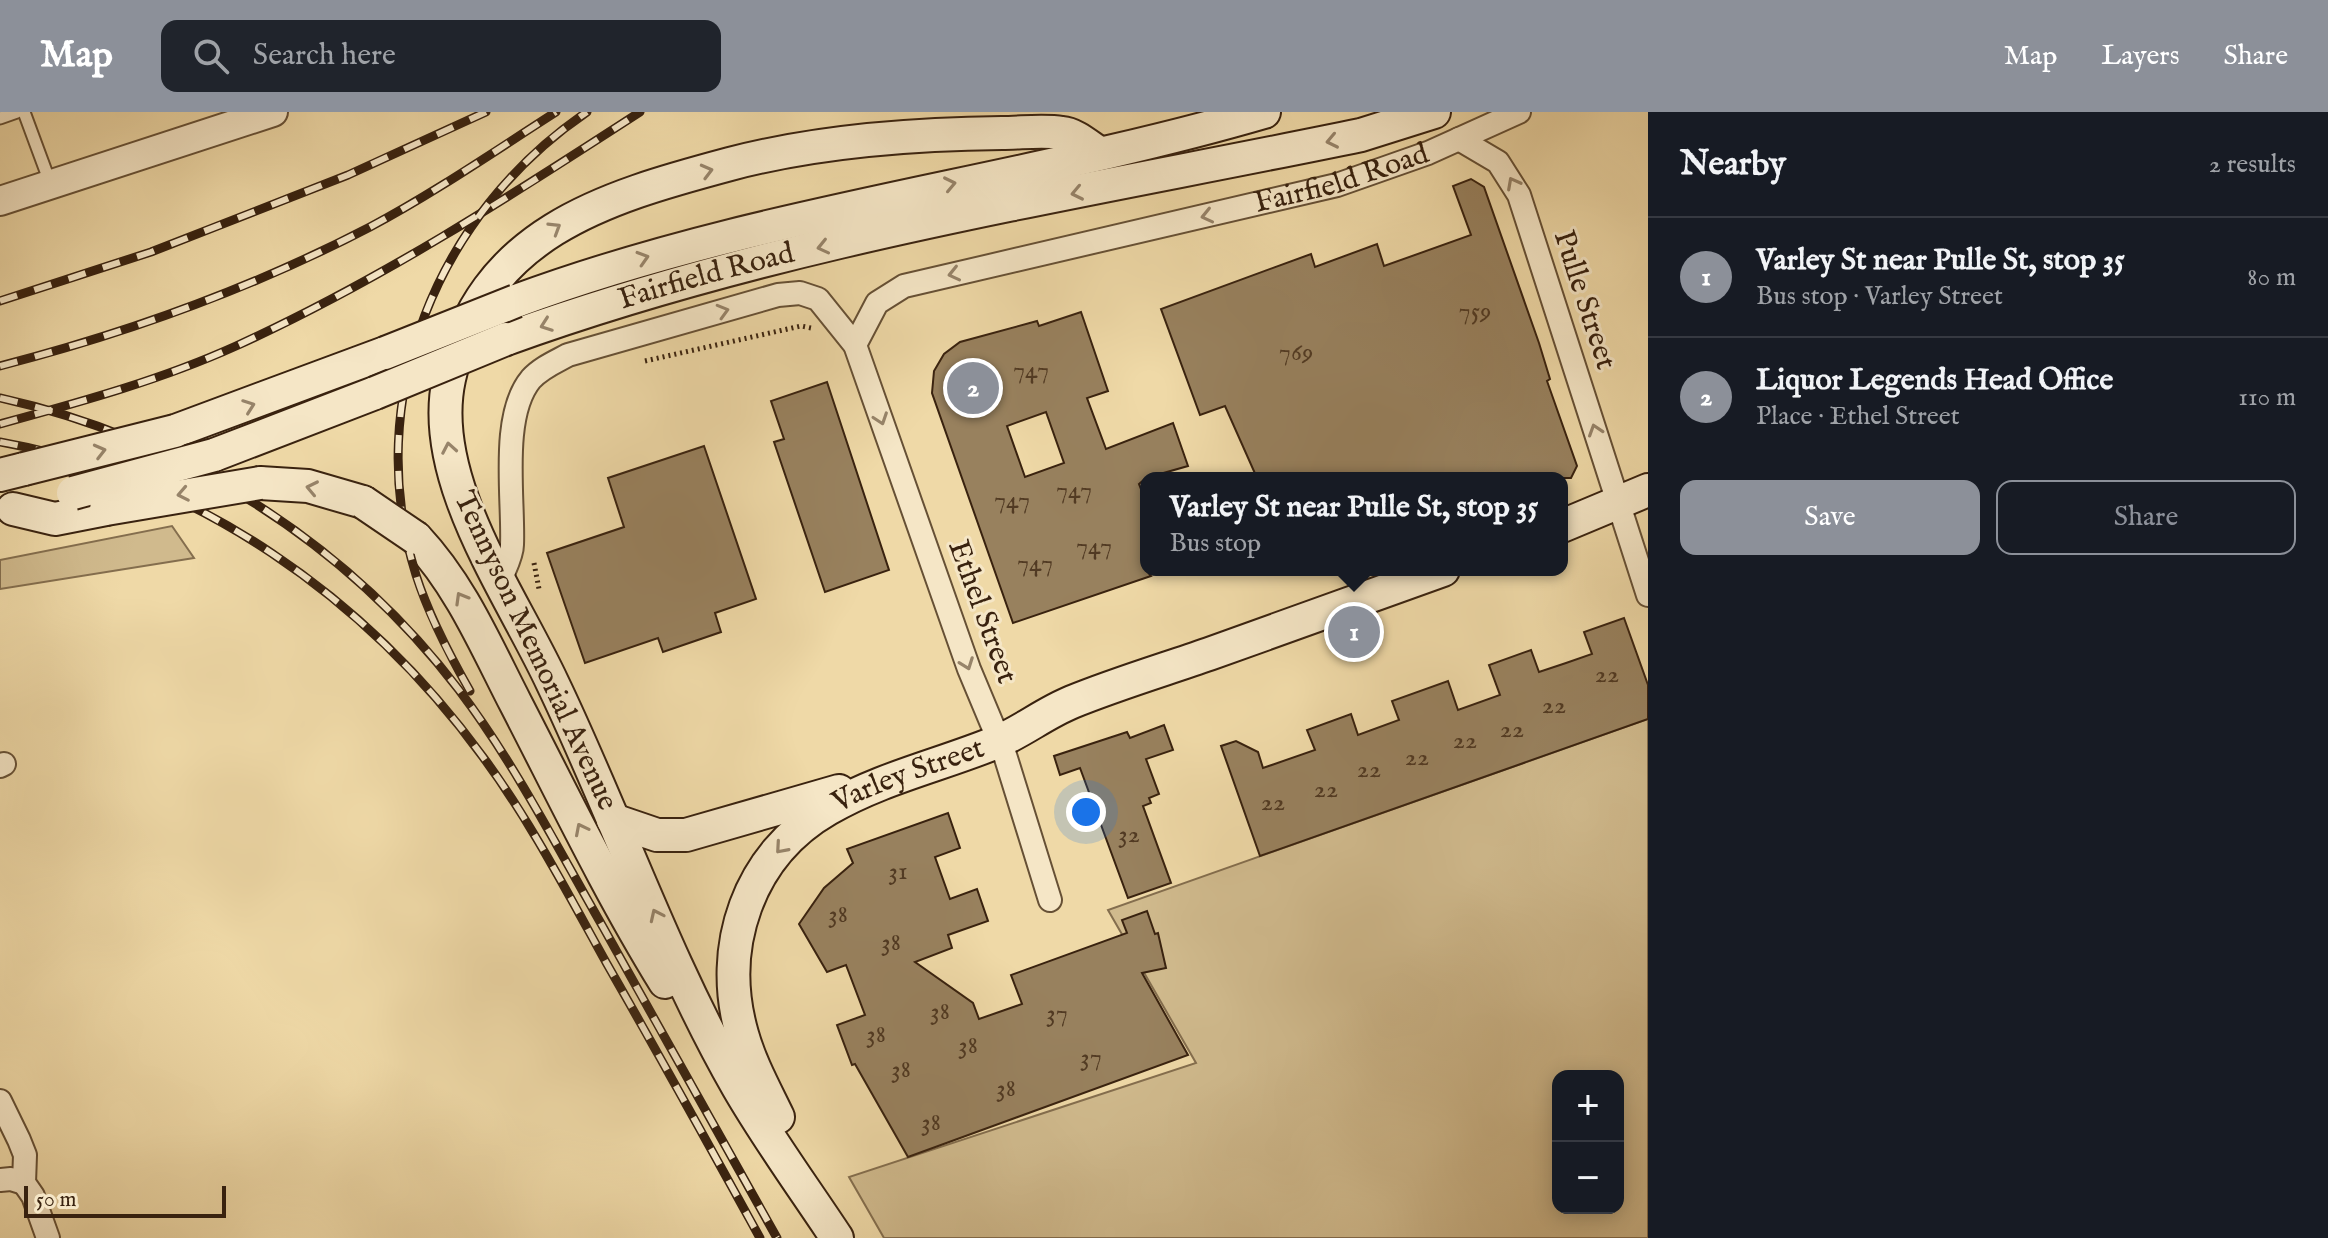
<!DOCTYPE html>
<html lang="en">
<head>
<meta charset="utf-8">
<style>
	body { margin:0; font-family:"IM FELL English",serif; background:#20242c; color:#f1f3f6 }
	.controls { position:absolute; right:24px; bottom:24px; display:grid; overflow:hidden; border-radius:16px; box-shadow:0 4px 20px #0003 }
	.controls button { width:72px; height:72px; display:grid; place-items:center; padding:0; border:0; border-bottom:2px solid #363941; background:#171b24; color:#f1f3f6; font:40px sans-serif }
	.scale { position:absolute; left:24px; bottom:20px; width:202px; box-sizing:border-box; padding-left:8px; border:4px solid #39220f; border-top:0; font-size:22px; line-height:28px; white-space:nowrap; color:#39220f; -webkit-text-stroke:6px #f5e6c6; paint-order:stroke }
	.you { position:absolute; left:1086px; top:700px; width:28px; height:28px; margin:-20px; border:6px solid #fff; border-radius:50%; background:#1a73e8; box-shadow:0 0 0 12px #1a73e833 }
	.badge { display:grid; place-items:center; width:52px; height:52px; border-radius:50%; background:#8c9099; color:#fff; font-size:26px; font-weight:700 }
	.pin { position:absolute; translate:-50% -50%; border:4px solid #fff; box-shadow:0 2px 8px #0006 }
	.popup { position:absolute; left:1140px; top:360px; width:428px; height:104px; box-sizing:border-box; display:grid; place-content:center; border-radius:16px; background:#171b24; filter:drop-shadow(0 2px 6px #0005); font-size:26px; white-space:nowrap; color:#9ea1a6 }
	.popup b { font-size:30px; color:#f1f3f6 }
	.popup::after { content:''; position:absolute; left:50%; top:100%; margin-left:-16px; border:16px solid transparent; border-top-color:#171b24 }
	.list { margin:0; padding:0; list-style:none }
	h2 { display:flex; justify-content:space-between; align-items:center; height:104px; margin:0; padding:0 32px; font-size:34px }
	h2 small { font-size:26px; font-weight:400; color:#9ea1a6 }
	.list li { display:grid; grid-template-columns:52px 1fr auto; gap:24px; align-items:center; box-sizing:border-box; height:120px; padding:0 32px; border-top:2px solid #363941 }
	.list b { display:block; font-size:30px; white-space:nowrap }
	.list p { margin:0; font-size:26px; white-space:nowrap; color:#9ea1a6 }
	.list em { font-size:26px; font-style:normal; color:#9ea1a6 }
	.actions { display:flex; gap:16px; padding:24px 32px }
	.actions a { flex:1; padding:18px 0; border:2px solid #8c9099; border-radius:16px; text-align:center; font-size:28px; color:#8c9099 }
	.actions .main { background:#8c9099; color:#fff }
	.icon { flex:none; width:44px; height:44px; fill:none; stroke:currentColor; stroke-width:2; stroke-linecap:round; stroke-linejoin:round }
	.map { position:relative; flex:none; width:1648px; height:1126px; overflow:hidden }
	header { display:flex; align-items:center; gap:48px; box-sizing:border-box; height:112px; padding:0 40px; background:#8c9099; color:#fff }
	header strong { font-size:38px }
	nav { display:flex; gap:44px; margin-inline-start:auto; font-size:28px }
	.search { width:560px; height:72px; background:#20242c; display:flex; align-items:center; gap:20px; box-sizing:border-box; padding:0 28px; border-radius:16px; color:#9ea1a6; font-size:30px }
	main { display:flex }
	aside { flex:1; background:#171b24 }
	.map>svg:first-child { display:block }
</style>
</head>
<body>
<header>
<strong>Map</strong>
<div class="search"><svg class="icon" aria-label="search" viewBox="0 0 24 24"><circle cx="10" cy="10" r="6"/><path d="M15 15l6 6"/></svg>Search here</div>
<nav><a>Map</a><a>Layers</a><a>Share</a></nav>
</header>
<main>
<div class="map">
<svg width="1648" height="1126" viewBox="0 0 1648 1126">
	<rect width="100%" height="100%" fill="#efd9a7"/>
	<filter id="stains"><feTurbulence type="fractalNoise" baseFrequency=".0025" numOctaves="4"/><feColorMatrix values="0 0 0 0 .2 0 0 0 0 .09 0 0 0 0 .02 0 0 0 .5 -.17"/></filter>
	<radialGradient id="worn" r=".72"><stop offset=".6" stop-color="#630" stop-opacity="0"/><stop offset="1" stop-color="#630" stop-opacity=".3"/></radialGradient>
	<g fill="#d0ba8d" stroke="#846e4e" stroke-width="2" fill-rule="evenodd">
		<path d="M172,414L194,446L0,477V448Z"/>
		<path d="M1648,607V1126H884L849,1065L1196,951L1108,798ZM1558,964H1618V1096H1558Z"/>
	</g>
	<g fill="#98815e" stroke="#39220f" stroke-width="2" fill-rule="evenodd">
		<path d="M1471,67L1484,75L1539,231L1550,267L1547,269L1577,354L1571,366H1257L1225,294L1200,303L1161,197L1311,142L1315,155L1377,132L1384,154L1471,123L1453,74Z"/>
		<path d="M1081,200L1108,279L1087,286L1106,337L1173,311L1188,354L1146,366L1139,372L1146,390V458L1151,464L1013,511L932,281L934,259L944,242L960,230L1037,209L1039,214ZM1046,300L1064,351L1025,365L1007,314Z"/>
		<path d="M827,270L889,458L825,480L774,330L784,327L771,289Z"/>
		<path d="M704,334L756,487L715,501L721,520L663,540L658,526L585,551L547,441L624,415L608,366Z"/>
		<path d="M1624,506L1648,573V607L1260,744L1221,634L1236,629L1258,640L1263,656L1315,638L1307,618L1351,602L1358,623L1399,608L1392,589L1448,569L1458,598L1500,583L1489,553L1531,538L1539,560L1566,551L1592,542L1584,520Z"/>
		<path d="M1164,613L1173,638L1146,647L1159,682L1149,686L1151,691L1143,694L1171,771L1128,786L1080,656L1060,663L1054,644L1127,620L1130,626Z"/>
		<path d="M948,701L960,736L935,745L950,787L977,777L988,809L948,823L952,836L915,850L973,891L979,907L1022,892L1011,863L1127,821L1122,808L1147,799L1155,822L1158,821L1166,856L1142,861L1188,943L908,1045L855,952L852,953L837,913L865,903L846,853L827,860L799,812L824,776L853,751L847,737Z"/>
	</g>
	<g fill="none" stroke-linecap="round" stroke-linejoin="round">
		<g stroke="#665035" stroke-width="15">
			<g id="service">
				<path d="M24,0L51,73"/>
				<path d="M0,6L17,0"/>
			</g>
		</g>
		<g stroke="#665035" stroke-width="26">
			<g id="minor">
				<path d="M1459,27L1498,50L1519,83L1648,483"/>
				<path id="s1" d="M855,233L877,191L904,174L1337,73L1428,41L1519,0"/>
				<path d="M500,469C504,458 512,444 512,433C514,387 500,304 531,267C541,256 555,250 568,243L778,183L800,181L818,187L855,233L969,557L1005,643L1050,788"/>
				<path d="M0,654L4,652"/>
				<path d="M0,989L19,1028L25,1043L24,1071L33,1084L48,1126"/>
				<path d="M0,1068L11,1067L24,1071"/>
			</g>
		</g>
		<g stroke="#665035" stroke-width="32">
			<path id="tertiary" d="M0,89L273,0"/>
		</g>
		<g stroke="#39220f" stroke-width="36">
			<g id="secondary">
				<path d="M516,189C759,99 1017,72 1264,0"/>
				<path id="s2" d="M506,227C782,127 1075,82 1361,23L1434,0"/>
				<path d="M175,319L385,241"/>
				<path d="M214,343L375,281"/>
				<path d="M0,363L24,357"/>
				<path d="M260,371L308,374L363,390"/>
				<path d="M13,397L55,407L106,397"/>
				<path d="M1562,414L1648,378"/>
				<path d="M416,426C461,474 486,534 516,592C564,685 610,781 665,870"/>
				<path d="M613,708L657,723H686L839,679"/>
				<path id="s3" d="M778,1005C765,978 750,951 742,922C717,835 748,743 828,697C881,666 941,653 997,630C1023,619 1045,601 1072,590C1116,572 1163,558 1209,542C1287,514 1365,486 1443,458"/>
				<path d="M837,1126C804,1076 768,1027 738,975C664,846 616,703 552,570C511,482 427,367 449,267C481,121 603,86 730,52C817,29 912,22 1002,21C1021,21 1043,18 1062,21C1075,22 1088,34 1099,41"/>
			</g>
		</g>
		<g stroke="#39220f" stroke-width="5" stroke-dasharray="2 4" stroke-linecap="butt">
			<path d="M645,249L801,214L811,216"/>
			<path d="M534,451L539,477"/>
		</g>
		<use href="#service" stroke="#f5e6c6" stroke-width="11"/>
		<use href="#minor" stroke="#f5e6c6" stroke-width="22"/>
		<use href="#tertiary" stroke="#f5e6c6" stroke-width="28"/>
		<use href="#secondary" stroke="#f5e6c6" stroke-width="32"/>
		<g stroke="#39220f" stroke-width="9">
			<g id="rail">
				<path d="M0,189L151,140L348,63L486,0"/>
				<path d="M0,254C127,221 253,176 370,115C434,81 495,39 556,0"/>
				<path d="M0,286C181,326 346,430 459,578C515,652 557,735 603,815C661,919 719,1022 777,1126"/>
				<path d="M0,312C80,290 161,268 236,234C379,169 509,85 640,0"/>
				<path d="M0,330C196,365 367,486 483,645C531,710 568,782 607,852C659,943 710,1035 760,1126"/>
				<path d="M470,579C449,542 429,504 416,463C361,287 437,102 587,0"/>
			</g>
		</g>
		<use href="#rail" stroke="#f5e6c6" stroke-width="6" stroke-dasharray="18" stroke-linecap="butt"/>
		<g stroke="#39220f" stroke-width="36" stroke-linecap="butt">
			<g id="secondary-bridge">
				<path d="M385,241L516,189"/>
				<path d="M375,281L506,227"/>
				<path d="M24,357L175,319"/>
				<path d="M73,381L214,343"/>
				<path d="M363,390L416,426"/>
				<path d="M106,397L260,371"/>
			</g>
		</g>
		<use href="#secondary-bridge" stroke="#f5e6c6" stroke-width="32"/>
	</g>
	<defs><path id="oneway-chevron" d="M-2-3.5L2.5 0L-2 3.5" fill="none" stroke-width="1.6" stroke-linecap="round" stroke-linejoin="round" transform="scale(2)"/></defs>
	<g stroke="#97846a">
		<use href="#oneway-chevron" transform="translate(1332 29) rotate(168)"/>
		<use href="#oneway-chevron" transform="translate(707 59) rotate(-15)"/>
		<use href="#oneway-chevron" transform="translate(1513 71) rotate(-118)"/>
		<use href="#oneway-chevron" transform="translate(950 72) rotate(-12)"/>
		<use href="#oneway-chevron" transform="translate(1077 81) rotate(168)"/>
		<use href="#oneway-chevron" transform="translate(1207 104) rotate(167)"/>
		<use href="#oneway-chevron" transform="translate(555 116) rotate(-32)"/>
		<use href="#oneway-chevron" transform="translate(823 135) rotate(167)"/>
		<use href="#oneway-chevron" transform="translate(643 146) rotate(-17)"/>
		<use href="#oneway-chevron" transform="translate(954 162) rotate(167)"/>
		<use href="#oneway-chevron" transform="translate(723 199) rotate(-16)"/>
		<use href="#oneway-chevron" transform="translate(546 213) rotate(160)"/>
		<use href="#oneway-chevron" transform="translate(249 294) rotate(-20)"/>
		<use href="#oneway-chevron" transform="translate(881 307) rotate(71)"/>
		<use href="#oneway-chevron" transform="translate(1595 318) rotate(-108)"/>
		<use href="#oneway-chevron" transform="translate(449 336) rotate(-100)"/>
		<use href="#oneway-chevron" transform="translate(100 339) rotate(-14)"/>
		<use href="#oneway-chevron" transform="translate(312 376) rotate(-168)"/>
		<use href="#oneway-chevron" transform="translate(183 382) rotate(169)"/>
		<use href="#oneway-chevron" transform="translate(461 486) rotate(-120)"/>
		<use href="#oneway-chevron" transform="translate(967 552) rotate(70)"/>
		<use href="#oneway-chevron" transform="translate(581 717) rotate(-117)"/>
		<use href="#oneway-chevron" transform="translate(781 736) rotate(131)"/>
		<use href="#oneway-chevron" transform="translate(656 803) rotate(-115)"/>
	</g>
	<g text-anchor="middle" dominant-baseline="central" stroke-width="6" stroke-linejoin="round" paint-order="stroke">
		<g font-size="26" fill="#513a23">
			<text x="1475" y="199">759</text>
			<text x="1296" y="240">769</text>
			<text x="1031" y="258">747</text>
			<text x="1074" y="378">747</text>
			<text x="1012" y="388">747</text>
			<text x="1094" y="434">747</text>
			<text x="1035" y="451">747</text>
			<text x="1607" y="562">22</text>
			<text x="1554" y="593">22</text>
			<text x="1512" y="617">22</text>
			<text x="1465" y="628">22</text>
			<text x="1417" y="645">22</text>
			<text x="1369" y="657">22</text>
			<text x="1326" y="677">22</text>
			<text x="1273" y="690">22</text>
			<text x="1129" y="722">32</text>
			<text x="898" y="759">31</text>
			<text x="838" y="802">38</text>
			<text x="891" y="830">38</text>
			<text x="940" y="899">38</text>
			<text x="1057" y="901">37</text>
			<text x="876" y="922">38</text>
			<text x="968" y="933">38</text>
			<text x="1091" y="945">37</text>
			<text x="901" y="957">38</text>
			<text x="1006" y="976">38</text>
			<text x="931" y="1010">38</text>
		</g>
		<g font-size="30" fill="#39220f" stroke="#f5e6c6">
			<text stroke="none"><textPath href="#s1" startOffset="530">Fairfield Road</textPath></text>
			<text stroke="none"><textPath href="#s2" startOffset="210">Fairfield Road</textPath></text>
			<text transform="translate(1584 188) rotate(72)">Pulle Street</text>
			<text transform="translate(982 500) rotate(70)">Ethel Street</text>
			<text transform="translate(535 539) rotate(65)">Tennyson Memorial Avenue</text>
			<text stroke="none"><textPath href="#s3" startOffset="438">Varley Street</textPath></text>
		</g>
	</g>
	<rect width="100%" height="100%" filter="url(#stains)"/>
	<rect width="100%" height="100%" fill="url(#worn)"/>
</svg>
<div class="controls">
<button>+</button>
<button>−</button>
</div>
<div class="scale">50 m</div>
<div class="you"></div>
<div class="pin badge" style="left:1354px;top:520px">1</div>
<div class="popup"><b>Varley St near Pulle St, stop 35</b>Bus stop</div>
<div class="pin badge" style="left:973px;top:276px">2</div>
</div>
<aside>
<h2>Nearby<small>2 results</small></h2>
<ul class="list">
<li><span class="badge">1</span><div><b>Varley St near Pulle St, stop 35</b><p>Bus stop · Varley Street</p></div><em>80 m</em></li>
<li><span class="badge">2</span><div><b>Liquor Legends Head Office</b><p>Place · Ethel Street</p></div><em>110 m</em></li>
</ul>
<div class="actions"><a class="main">Save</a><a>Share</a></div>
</aside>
</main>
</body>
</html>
